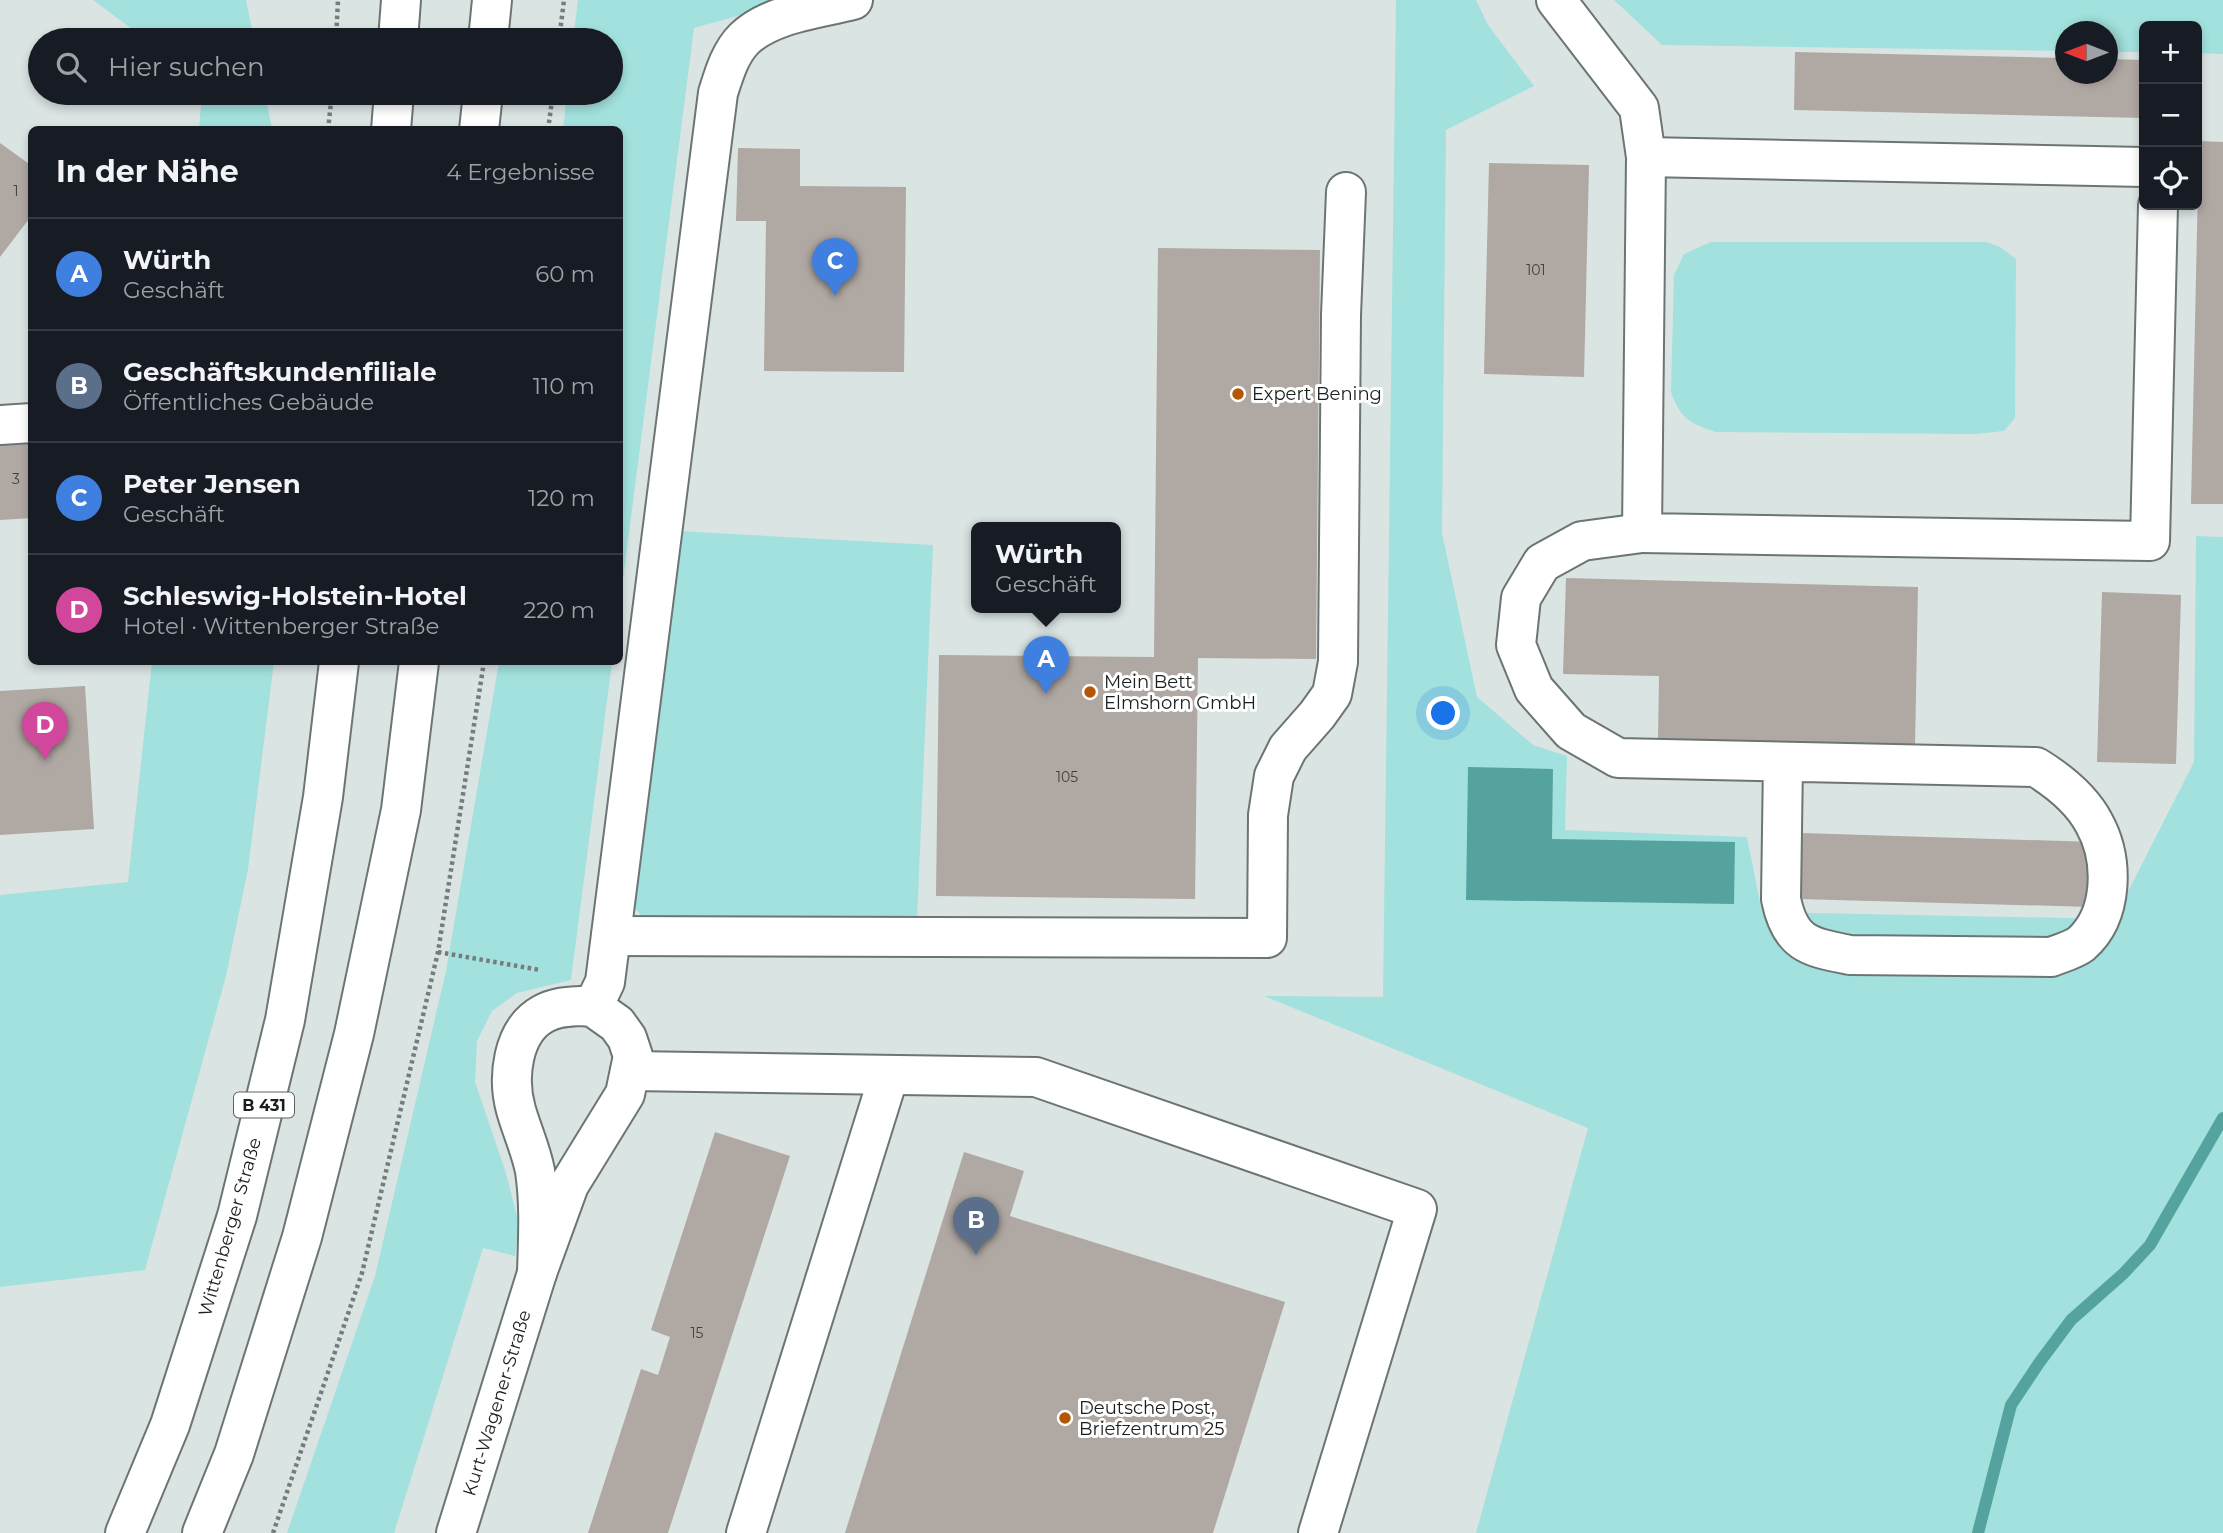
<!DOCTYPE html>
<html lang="de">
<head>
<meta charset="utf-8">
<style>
	body { margin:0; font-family:Montserrat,sans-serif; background:#20242c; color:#f1f3f6 }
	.controls { position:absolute; right:21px; top:21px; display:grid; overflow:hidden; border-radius:10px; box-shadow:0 4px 10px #0003 }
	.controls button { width:63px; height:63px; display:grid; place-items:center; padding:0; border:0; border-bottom:2px solid #363941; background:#171b24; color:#f1f3f6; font:35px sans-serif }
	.compass { position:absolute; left:2055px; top:21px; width:63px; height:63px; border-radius:50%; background:#171b24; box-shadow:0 4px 10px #0003; rotate:270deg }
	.you { position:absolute; left:1444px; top:714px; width:24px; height:24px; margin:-18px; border:5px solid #fff; border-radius:50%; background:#1a73e8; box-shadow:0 0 0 10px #1a73e833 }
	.badge { display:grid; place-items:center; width:46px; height:46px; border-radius:50%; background:#b45607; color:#fff; font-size:23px; font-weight:700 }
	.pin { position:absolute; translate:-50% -58px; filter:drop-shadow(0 2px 4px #0008) }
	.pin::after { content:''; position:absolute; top:37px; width:24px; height:21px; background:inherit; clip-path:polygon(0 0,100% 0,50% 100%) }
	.popup { position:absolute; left:971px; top:522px; width:150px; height:91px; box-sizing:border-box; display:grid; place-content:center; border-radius:10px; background:#171b24; filter:drop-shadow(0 2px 5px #0005); font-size:23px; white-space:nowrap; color:#9ea1a6 }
	.popup b { font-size:26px; color:#f1f3f6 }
	.popup::after { content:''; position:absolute; left:50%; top:100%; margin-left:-14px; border:14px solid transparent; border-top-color:#171b24 }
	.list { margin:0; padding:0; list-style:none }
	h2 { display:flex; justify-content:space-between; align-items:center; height:91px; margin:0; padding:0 28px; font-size:30px }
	h2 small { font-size:23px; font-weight:400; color:#9ea1a6 }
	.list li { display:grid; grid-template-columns:46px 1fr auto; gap:21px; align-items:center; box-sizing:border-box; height:112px; padding:0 28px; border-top:2px solid #363941 }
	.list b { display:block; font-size:26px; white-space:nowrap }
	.list p { margin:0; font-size:23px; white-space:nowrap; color:#9ea1a6 }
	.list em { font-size:23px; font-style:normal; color:#9ea1a6 }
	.icon { flex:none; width:38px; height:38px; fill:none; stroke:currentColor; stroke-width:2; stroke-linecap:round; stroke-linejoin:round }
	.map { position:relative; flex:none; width:2223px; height:1533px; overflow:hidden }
	.search { position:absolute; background:#171b24; box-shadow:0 4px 10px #0003; left:28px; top:28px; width:595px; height:77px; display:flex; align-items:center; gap:18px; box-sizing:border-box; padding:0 24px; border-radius:38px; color:#9ea1a6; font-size:26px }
	.panel { position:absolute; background:#171b24; box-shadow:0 4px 10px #0003; left:28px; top:126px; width:595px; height:539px; border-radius:10px }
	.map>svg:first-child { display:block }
</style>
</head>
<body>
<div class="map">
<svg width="2223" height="1533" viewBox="0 0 2223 1533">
	<rect width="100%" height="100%" fill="#dae4e3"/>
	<g fill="#a2e1dd">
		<path d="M93,0H246L254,40H147Z"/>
		<path d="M578,0H794L694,28L620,603V130H563L567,93H611V40H573Z"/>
		<path d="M1396,0H1476L1488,25L1534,86L1446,130L1442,533L1477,697L1533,745L1567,756L1565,830L1747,837L1762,912L2114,919L2194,762L2196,536L2223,537V1533H1476L1588,1128L1264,996L1383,997Z"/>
		<path d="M1614,0H2223V54L2197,53V26H2144V52H2108V32H2066L2065,51L1662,45Z"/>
		<path d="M202,93H265L272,129H199Z"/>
		<path d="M1711,242H1986L2000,247L2016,259L2015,418L2004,431L1975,434L1716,432C1690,424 1680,418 1671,392L1674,275L1684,254Z"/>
		<path d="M677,531L933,545L917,920L653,928L632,905Z"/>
		<path d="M152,662H274L248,869L226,976L145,1270L0,1287V895L128,882Z"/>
		<path d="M499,662H612L571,980L517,993L492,1011L477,1041L475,1082L505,1170L519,1224L515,1256L483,1248L394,1533H287L375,1276L446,971Z"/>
	</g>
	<path fill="#55a39f" d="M1468,767L1553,769L1552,839L1735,842L1734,904L1466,900Z"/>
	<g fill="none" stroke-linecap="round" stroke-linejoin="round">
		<path stroke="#55a39f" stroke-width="12" d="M1978,1533L2011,1405L2039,1363L2071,1320L2123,1274L2150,1245L2223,1118"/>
	</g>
	<g fill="#b0a8a3">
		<path d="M1795,52L2066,58V74H2108V59L2144,60V118L1794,110Z"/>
		<path d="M2199,141L2223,142V504H2191Z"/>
		<path d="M0,143L32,166V215L0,257Z"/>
		<path d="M738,148L800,149V186L906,187L904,372L764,371L766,221H736Z"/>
		<path d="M1489,163L1589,165L1584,377L1484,374Z"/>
		<path d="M1158,248L1320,250L1316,659L1198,658L1195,899L936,896L939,655L1154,657Z"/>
		<path d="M32,439V518L0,520V441Z"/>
		<path d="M1566,578L1918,587L1915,746L1658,739L1659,676L1563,674Z"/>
		<path d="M2102,592L2181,595L2176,764L2097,762Z"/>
		<path d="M85,686L94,829L0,835V691Z"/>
		<path d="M1801,833L2095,842L2093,907L1799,899Z"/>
		<path d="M715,1132L790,1156L668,1533H588L641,1369L658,1375L670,1337L651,1330Z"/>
		<path d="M964,1152L1024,1171L1010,1216L1285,1302L1213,1533H845Z"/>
	</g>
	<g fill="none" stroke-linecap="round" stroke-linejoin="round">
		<g stroke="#6c7574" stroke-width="42">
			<g id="minor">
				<path d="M1556,0L1639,108L1646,157L1642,533L2150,541L2158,205"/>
				<path d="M1646,157L2144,167"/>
				<path d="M0,425L32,423"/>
				<path d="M1642,533L1582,541L1542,563L1521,598L1516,645L1534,689L1571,731L1618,758L2036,767C2057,780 2082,800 2094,823C2114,859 2114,915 2081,944C2073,950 2061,953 2051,957L1850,955C1809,947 1790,944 1781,899L1783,762"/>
				<path d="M611,936L1267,938L1268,815L1274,776L1288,748L1317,715L1332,694L1338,662L1341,315L1346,192"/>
				<path d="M580,1006L593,1007L617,1024L627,1038L633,1056L625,1094L569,1185L537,1273C538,1239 540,1205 535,1171C531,1150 522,1131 516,1110C507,1078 512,1031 543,1014C555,1007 567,1007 580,1006Z"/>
				<path d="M593,1007L605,982L718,93C724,74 730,53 744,39C771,13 819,9 853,0"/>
				<path d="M630,1071L1036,1077L1417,1209L1318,1533"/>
				<path d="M456,1533L537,1273"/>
				<path d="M746,1533L889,1075"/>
			</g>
		</g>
		<g stroke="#6c7574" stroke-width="42">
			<g id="major">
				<path d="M398,40L401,0"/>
				<path d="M488,40L492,0"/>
				<path d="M391,130L394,93"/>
				<path d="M479,130L483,93"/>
				<path d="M125,1533L170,1425L237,1216L285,1020L323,797L339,662"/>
				<path d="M202,1533L234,1454L302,1237L354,1034L401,810L419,662"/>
			</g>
		</g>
		<g stroke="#757c7c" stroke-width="4.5" stroke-dasharray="3.5 3.5" stroke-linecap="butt">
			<path d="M336,40L338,0"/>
			<path d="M559,40L564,0"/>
			<path d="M328,130L332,93"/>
			<path d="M548,130L553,93"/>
			<path d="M438,952L540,970"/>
			<path d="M273,1533L362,1273L438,952L484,662"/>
		</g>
		<use href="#minor" stroke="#fff" stroke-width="38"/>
		<use href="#major" stroke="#fff" stroke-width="38"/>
	</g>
	<g fill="#b45607" stroke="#fff" stroke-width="2.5">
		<circle cx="1238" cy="394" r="7"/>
		<circle cx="1090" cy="692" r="7"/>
		<circle cx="1065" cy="1418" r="7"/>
	</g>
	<g text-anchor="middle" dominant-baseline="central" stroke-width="6" stroke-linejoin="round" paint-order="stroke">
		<g font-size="14" fill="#40403f">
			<text x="16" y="191">1</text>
			<text x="1536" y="270">101</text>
			<text x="16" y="479">3</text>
			<text x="1067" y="777">105</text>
			<text x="697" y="1333">15</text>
		</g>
		<rect fill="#fff" stroke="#5f6262" stroke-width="2" x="234" y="1092.5" width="60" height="25" rx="5"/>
		<g font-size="16" font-weight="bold" fill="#1a1e1e">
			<text x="264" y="1105">B 431</text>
		</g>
		<g font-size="18" fill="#1a1e1e" stroke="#fff" text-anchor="start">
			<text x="1252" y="394">Expert Bening</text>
			<text x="1104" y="682">Mein Bett<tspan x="1104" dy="21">Elmshorn GmbH</tspan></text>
			<text x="1079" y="1408">Deutsche Post,<tspan x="1079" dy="21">Briefzentrum 25</tspan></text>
		</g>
		<g font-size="18" fill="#1a1e1e" stroke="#fff">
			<text transform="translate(230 1227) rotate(-74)">Wittenberger Straße</text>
			<text transform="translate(497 1403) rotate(-73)">Kurt-Wagener-Straße</text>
		</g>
	</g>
</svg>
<div class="controls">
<button>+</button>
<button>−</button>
<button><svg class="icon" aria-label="locate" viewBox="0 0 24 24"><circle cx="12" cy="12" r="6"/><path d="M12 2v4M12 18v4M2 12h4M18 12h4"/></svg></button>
</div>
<svg class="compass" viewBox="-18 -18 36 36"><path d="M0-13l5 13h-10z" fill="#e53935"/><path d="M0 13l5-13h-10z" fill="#9ea1a6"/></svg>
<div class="you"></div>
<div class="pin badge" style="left:1046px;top:694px;background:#3f7fe0">A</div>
<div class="popup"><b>Würth</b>Geschäft</div>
<div class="pin badge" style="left:976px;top:1255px;background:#5c6f8a">B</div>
<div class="pin badge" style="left:835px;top:296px;background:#3f7fe0">C</div>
<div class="pin badge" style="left:45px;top:760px;background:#d1479c">D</div>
<div class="search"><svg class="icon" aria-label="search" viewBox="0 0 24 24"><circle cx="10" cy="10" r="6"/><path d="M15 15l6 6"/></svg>Hier suchen</div>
<section class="panel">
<h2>In der Nähe<small>4 Ergebnisse</small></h2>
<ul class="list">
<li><span class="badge" style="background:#3f7fe0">A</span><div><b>Würth</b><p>Geschäft</p></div><em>60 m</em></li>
<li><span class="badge" style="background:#5c6f8a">B</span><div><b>Geschäftskundenfiliale</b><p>Öffentliches Gebäude</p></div><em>110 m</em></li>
<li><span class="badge" style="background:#3f7fe0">C</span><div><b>Peter Jensen</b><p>Geschäft</p></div><em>120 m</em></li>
<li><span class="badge" style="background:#d1479c">D</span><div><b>Schleswig-Holstein-Hotel</b><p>Hotel · Wittenberger Straße</p></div><em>220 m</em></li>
</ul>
</section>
</div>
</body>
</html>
